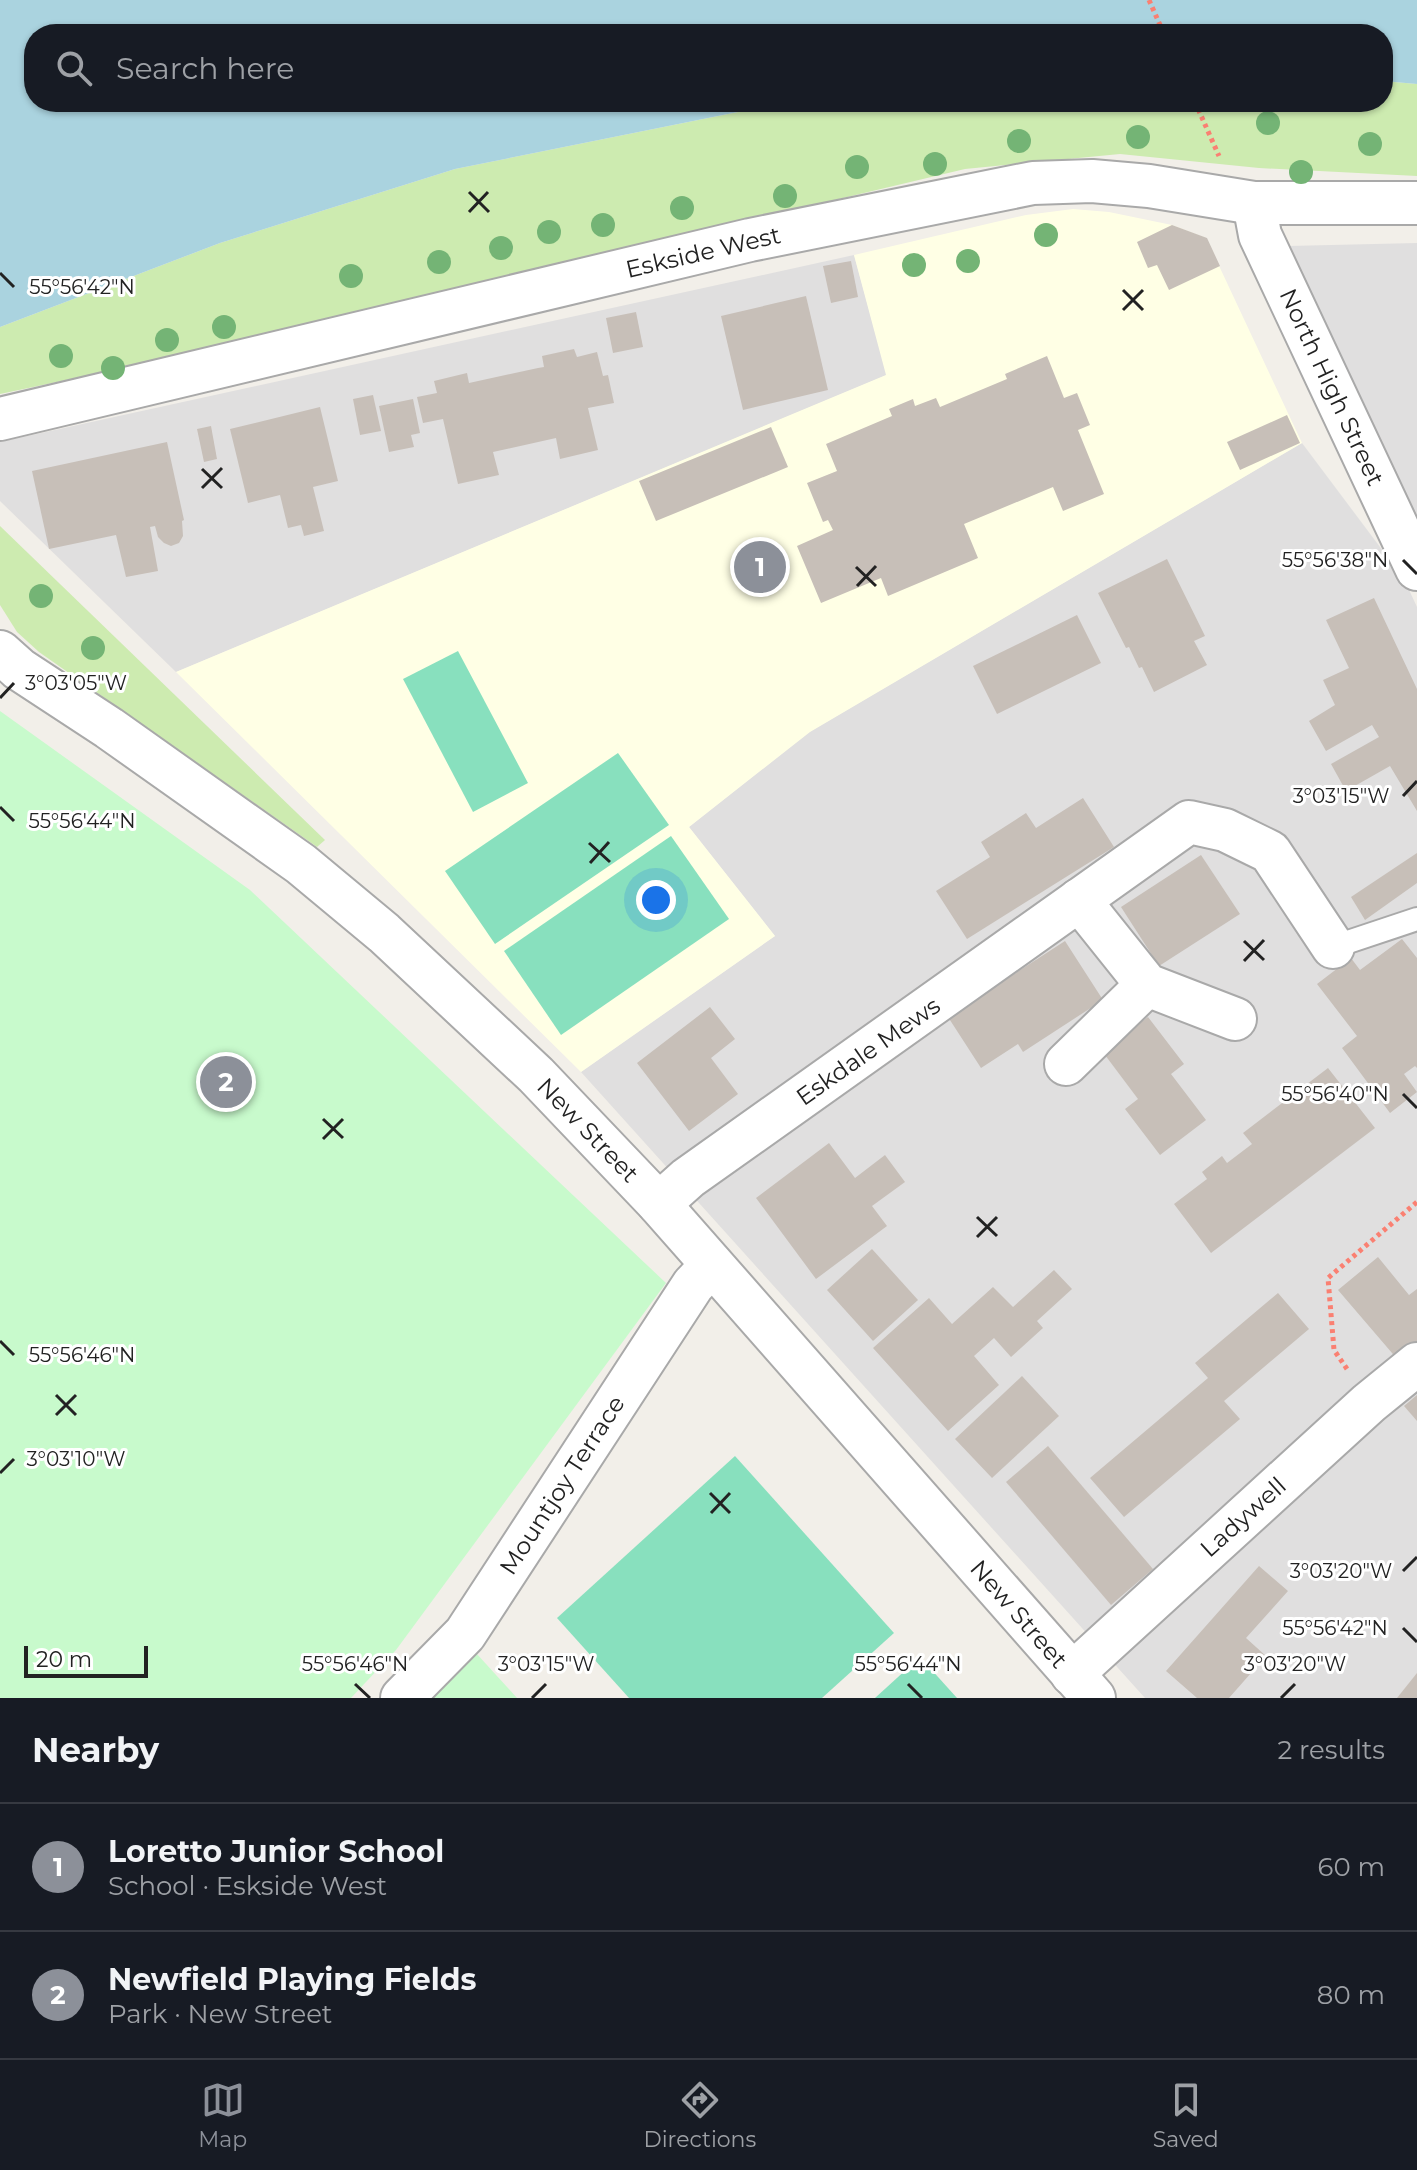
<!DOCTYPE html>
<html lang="en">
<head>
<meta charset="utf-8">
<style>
	body { margin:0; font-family:Montserrat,sans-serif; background:#20242c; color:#f1f3f6 }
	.scale { position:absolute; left:24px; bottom:20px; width:124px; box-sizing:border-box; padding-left:8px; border:4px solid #222; border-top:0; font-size:22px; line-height:28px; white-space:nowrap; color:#222; -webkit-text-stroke:6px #fff; paint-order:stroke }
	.you { position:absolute; left:656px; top:900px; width:28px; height:28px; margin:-20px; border:6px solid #fff; border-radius:50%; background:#1a73e8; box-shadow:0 0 0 12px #1a73e833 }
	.badge { display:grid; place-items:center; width:52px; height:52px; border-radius:50%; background:#8c9099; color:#fff; font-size:26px; font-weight:700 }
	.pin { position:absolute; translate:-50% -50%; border:4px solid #fff; box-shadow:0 2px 8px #0006 }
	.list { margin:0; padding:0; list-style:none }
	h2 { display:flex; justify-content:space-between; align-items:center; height:104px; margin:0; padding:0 32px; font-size:34px }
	h2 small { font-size:26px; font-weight:400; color:#9ea1a6 }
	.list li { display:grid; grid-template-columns:52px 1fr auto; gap:24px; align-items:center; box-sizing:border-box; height:128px; padding:0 32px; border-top:2px solid #363941 }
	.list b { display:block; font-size:30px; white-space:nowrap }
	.list p { margin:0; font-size:26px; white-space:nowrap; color:#9ea1a6 }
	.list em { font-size:26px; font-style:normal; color:#9ea1a6 }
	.icon { flex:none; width:44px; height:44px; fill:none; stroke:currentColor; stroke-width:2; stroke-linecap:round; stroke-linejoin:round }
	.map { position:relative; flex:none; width:1417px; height:1698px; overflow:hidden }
	.search { position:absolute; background:#171b24; box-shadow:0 2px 6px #0004; left:24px; right:24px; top:24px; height:88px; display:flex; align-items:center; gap:20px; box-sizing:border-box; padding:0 28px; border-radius:32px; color:#9ea1a6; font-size:30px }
	.sheet { height:360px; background:#171b24 }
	nav { display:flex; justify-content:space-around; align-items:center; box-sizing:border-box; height:112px; border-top:2px solid #363941; background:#171b24; font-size:22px; color:#9ea1a6 }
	nav a { display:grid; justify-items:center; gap:4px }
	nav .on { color:#8c9099 }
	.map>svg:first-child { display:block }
</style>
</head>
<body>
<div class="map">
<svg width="1417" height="1698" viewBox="0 0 1417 1698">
	<rect width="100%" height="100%" fill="#f2efe9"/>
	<g fill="#e0dfdf">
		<path d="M1417,243V529L1288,246Z"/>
		<path d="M854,255L887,375L176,672L0,501V442Z"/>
		<path d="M1302,443L1404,579L1417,607V1698H1145L581,1072L775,936L689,827L809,732Z"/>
	</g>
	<path fill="#ffffe5" d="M1073,209L1109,212L1172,225L1206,238L1302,443L810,732L689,827L775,936L581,1072L176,672L886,375L854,255L1026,215Z"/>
	<g fill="#cdebb0">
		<path d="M1383,81L1417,84V176L1259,168L1120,154L965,169L161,360L0,394V327L220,243L455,169L787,102H1383Z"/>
		<path d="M0,526L325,840L317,847L39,652L17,632L0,605Z"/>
	</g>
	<g fill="#c8facc">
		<path d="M0,711L250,890L666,1283L396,1650L351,1698H0Z"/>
		<path d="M476,1653L517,1698H432Z"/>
	</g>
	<g fill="#88e0be">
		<path d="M458,651L528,783L473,812L403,679Z"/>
		<path d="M618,753L669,825L495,944L445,871Z"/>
		<path d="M671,836L729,919L561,1035L504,951Z"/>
		<path d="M735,1456L894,1633L822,1698H629L557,1618Z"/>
		<path d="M920,1657L957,1698H875Z"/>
	</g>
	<path fill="#aad3df" d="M0,0H1417V84L1383,81V34H34V102H787L455,169L220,243L0,327Z"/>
	<g fill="#c7bfb8">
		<path d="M1172,225L1207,238L1220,266L1169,290L1157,265L1148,268L1137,242Z"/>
		<path d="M851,261L858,297L831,303L823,266Z"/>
		<path d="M806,296L828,390L743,410L721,316Z"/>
		<path d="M636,312L643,347L613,353L606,318Z"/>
		<path d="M574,349L577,357L597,352L603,376L608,375L614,403L588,408L598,450L560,459L556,438L493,452L499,475L458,484L443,419L423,423L417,397L437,393L434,381L467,373L469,383L538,368L544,367L542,356Z"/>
		<path d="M1047,356L1064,398L1077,393L1090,425L1078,430L1104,494L1063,511L1053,487L964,524L978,558L888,596L881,578L821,603L797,546L833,530L828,520L823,522L807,483L837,471L826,444L892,416L889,409L913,399L915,406L936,398L940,407L1007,379L1005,374Z"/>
		<path d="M373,395L381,431L360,435L353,399Z"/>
		<path d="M413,399L420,433L411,435L414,447L389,452L379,406Z"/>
		<path d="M320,407L338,481L313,487L324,531L304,536L301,525L288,528L280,495L248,503L230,429Z"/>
		<path d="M1287,415L1300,443L1240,470L1227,442Z"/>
		<path d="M211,426L217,459L204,462L197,429Z"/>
		<path d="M771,427L788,467L656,521L639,481Z"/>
		<path d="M167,442L184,520L182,521L183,536L179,543L171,546L164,543L158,537L155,526L150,527L158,571L126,577L116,535L49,549L32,471Z"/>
		<path d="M1167,559L1205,636L1194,641L1207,665L1154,692L1142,667L1139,668L1129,647L1126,648L1098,593Z"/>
		<path d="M1374,598L1417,689V811L1390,766L1346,791L1331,764L1379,737L1372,725L1326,751L1309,721L1335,705L1323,680L1349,668L1326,620Z"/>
		<path d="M1077,615L1101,663L997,714L973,666Z"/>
		<path d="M1083,798L1114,847L967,939L936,891L990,857L981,842L1026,813L1036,828Z"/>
		<path d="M1417,853V883L1365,920L1351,897Z"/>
		<path d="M1201,855L1240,914L1159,966L1121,907Z"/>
		<path d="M1402,939L1417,958V1068L1415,1066L1404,1074L1417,1092L1390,1113L1342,1048L1357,1036L1317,984L1351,958L1360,970Z"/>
		<path d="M1065,941L1103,1000L1023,1052L1018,1044L981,1068L948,1017Z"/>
		<path d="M710,1007L735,1039L711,1058L738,1094L689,1131L637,1063Z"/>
		<path d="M1148,1017L1184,1064L1171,1074L1206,1120L1160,1155L1125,1109L1138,1099L1102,1051Z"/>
		<path d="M1328,1068L1375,1128L1211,1253L1174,1204L1207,1179L1202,1172L1222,1156L1227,1163L1252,1144L1243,1133Z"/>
		<path d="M829,1143L855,1178L885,1155L905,1182L872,1206L887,1226L816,1279L756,1198Z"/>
		<path d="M872,1249L918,1300L873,1341L827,1290Z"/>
		<path d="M1378,1257L1409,1295L1417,1289V1344L1398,1360L1338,1290Z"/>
		<path d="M1054,1270L1072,1289L1037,1321L1043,1328L1011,1357L994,1338L974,1356L999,1385L948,1431L873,1348L929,1298L952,1324L993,1287L1013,1307Z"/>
		<path d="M1278,1293L1309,1329L1224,1401L1240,1419L1124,1517L1090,1478L1208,1378L1195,1363Z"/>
		<path d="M1022,1376L1059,1416L992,1478L955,1439Z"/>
		<path d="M1417,1395V1421L1404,1406Z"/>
		<path d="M1048,1446L1153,1569L1111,1605L1006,1482Z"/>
		<path d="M1259,1566L1288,1591L1246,1638L1266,1656L1229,1698H1197L1166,1671Z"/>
		<path d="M1417,1673V1698H1397Z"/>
	</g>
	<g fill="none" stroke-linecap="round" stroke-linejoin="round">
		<g stroke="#a9a9a9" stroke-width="26">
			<path id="service" d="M1333,947L1417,919"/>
		</g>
		<g stroke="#a9a9a9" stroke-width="46">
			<g id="minor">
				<path d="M1254,203L1260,235L1417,569"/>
				<path d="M0,419L750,240L1033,183L1092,181L1149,186L1254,203H1417"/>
				<path d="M0,652L19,669L109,728L301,864L384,933L536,1075L659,1204L1094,1698"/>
				<path d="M1079,900L1147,985L1235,1019"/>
				<path d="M1066,1064L1147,985"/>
				<path d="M659,1204L688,1178L1189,822L1225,830L1270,852L1333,947"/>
				<path d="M1072,1674L1369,1403L1417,1364"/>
				<path d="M402,1698L465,1634L693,1285L712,1265"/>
			</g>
		</g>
		<g stroke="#fa8072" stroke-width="5" stroke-dasharray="4 4" stroke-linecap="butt">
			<path d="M1149,0L1164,34"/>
			<path d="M1195,102L1219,156"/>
			<path d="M1347,1369L1334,1350L1328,1278L1417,1202"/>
		</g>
		<use href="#service" stroke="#fff" stroke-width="22"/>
		<use href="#minor" stroke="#fff" stroke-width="42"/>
	</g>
	<g fill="#74b475">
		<circle cx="1268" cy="123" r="12"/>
		<circle cx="1138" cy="137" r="12"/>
		<circle cx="1019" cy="141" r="12"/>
		<circle cx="1370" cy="144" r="12"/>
		<circle cx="935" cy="164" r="12"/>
		<circle cx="857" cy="167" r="12"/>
		<circle cx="1301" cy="172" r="12"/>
		<circle cx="785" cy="196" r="12"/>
		<circle cx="682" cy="208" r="12"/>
		<circle cx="603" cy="225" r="12"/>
		<circle cx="549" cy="232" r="12"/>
		<circle cx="1046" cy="235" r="12"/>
		<circle cx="501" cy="248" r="12"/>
		<circle cx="968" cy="261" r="12"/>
		<circle cx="439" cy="262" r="12"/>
		<circle cx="914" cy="265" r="12"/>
		<circle cx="351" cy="276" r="12"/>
		<circle cx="224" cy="327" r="12"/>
		<circle cx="167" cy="340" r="12"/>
		<circle cx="61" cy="356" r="12"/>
		<circle cx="113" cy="368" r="12"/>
		<circle cx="41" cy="596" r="12"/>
		<circle cx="93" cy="648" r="12"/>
	</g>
	<path fill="none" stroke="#222" stroke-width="3" d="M469,192L489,212M469,212L488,192M0,273L14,287M1123,290L1143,310M1123,310L1143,290M202,469L222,488M202,488L222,468M1403,560L1417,574M856,567L876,586M857,586L876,566M0,698L14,683M1403,796L1417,781M0,807L14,821M589,843L610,862M590,863L609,842M1244,941L1264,960M1244,961L1264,940M1403,1094L1417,1108M323,1119L343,1138M323,1139L343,1119M977,1217L997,1236M977,1237L997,1217M0,1341L14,1355M56,1395L76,1415M56,1415L76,1395M0,1473L14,1459M710,1493L730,1513M711,1513L730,1493M1403,1571L1417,1557M1403,1628L1417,1642M355,1684L370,1698M908,1684L922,1698M532,1698L546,1684M1281,1698L1295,1684"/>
	<g text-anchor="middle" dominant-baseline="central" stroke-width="6" stroke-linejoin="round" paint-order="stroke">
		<g font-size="24" fill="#222" stroke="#fff">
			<text transform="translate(703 252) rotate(-13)">Eskside West</text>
			<text transform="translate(1332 387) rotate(65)">North High Street</text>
			<text transform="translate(868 1051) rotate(-35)">Eskdale Mews</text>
			<text transform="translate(588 1130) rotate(46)">New Street</text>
			<text transform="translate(562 1485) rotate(-57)">Mountjoy Terrace</text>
			<text transform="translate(1243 1517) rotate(-42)">Ladywell</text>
			<text transform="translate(1019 1614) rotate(49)">New Street</text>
		</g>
	</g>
	<g font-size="20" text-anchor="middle" fill="#222" stroke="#fff" stroke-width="6" stroke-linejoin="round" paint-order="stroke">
		<text x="82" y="294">55°56'42"N</text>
		<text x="1335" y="567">55°56'38"N</text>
		<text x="76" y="690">3°03'05"W</text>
		<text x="1341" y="803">3°03'15"W</text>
		<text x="82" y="828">55°56'44"N</text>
		<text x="1335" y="1101">55°56'40"N</text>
		<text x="82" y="1362">55°56'46"N</text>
		<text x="76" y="1466">3°03'10"W</text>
		<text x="1341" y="1578">3°03'20"W</text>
		<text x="1335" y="1635">55°56'42"N</text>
		<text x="546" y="1671">3°03'15"W</text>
		<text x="1295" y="1671">3°03'20"W</text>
		<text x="355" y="1671">55°56'46"N</text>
		<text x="908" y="1671">55°56'44"N</text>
	</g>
</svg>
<div class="scale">20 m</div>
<div class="you"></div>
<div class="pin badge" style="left:760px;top:567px">1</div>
<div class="pin badge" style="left:226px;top:1082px">2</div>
<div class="search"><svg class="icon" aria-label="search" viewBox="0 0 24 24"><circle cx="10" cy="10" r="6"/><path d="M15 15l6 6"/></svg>Search here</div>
</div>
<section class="sheet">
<h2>Nearby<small>2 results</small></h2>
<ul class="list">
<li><span class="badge">1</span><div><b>Loretto Junior School</b><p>School · Eskside West</p></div><em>60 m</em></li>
<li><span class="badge">2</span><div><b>Newfield Playing Fields</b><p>Park · New Street</p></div><em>80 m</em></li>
</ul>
</section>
<nav>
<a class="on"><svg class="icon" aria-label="map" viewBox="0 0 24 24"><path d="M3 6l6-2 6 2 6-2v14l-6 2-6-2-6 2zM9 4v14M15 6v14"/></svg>Map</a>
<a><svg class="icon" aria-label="directions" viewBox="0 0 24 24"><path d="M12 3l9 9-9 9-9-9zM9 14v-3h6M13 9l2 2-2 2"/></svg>Directions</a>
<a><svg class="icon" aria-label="saved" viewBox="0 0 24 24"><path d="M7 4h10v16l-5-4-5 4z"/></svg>Saved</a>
</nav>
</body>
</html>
